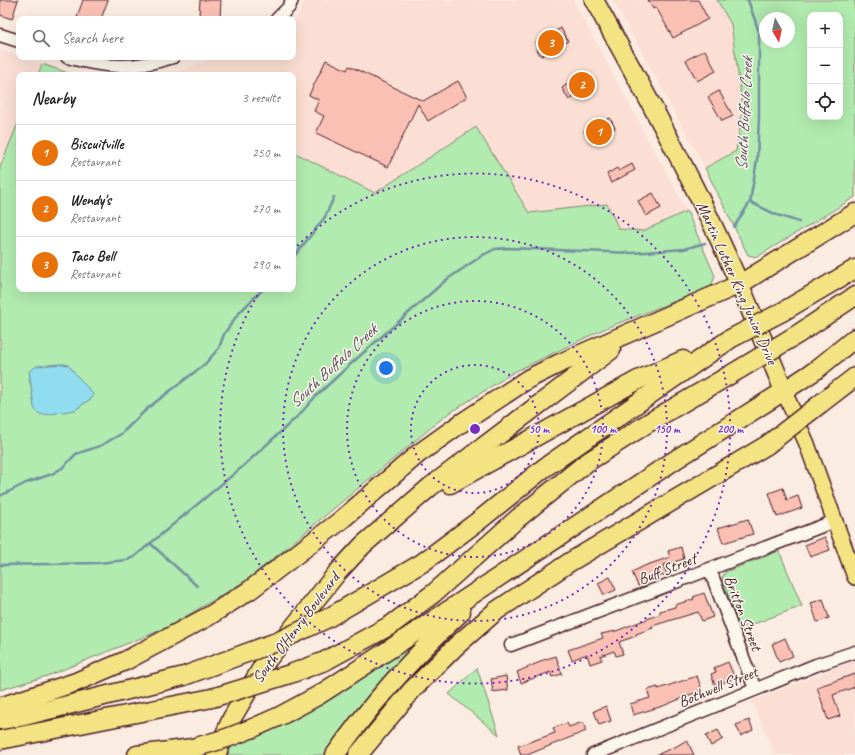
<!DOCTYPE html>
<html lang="en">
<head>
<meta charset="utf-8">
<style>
	body { margin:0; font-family:Caveat,sans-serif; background:#f2f2f2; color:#202124 }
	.controls { position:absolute; right:12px; top:12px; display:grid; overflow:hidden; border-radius:8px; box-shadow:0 4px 16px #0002 }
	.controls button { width:36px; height:36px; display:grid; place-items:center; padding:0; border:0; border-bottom:1px solid #e0e0e0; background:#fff; color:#202124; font:20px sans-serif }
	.compass { position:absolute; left:759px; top:12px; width:36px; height:36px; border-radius:50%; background:#fff; box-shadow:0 4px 16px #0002; rotate:171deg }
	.you { position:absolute; left:386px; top:368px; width:14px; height:14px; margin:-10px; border:3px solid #fff; border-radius:50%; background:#1a73e8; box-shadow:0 0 0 6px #1a73e833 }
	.badge { display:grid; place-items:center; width:26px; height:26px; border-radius:50%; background:#2563eb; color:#fff; font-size:13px; font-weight:700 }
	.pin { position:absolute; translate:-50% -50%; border:2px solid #fff; box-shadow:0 1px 4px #0006 }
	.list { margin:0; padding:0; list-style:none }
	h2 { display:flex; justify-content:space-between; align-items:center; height:52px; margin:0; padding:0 16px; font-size:17px }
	h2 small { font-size:13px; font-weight:400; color:#757577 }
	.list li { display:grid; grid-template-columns:26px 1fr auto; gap:12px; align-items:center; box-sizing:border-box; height:56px; padding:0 16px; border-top:1px solid #e0e0e0 }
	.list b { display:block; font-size:15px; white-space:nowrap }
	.list p { margin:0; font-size:13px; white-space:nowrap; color:#757577 }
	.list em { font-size:13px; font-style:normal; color:#757577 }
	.icon { flex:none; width:22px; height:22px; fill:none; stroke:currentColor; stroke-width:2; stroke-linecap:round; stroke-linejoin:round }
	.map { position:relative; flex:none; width:855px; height:755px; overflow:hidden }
	.search { position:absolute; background:#fff; box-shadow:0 4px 16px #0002; left:16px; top:16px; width:280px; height:44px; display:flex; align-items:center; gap:10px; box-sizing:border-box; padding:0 14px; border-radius:8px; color:#757577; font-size:15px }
	.panel { position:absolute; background:#fff; box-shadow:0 4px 16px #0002; left:16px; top:72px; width:280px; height:220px; border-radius:8px }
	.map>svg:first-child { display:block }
</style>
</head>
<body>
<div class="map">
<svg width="855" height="755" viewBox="0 0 855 755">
	<rect width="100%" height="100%" fill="#fbece1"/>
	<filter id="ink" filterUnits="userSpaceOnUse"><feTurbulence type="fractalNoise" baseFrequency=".025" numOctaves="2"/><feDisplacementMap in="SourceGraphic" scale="8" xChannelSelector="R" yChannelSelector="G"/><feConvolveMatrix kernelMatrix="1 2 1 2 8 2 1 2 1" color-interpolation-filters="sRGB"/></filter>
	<g filter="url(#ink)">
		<g fill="#fbdfd4">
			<path d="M305,0H573L687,211L643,231L619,229L607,204L529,213L476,127L375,193L293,152V75H174L173,73L217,57H293V21L296,19Z"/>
			<path d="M613,0H717L731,24L743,109L736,152L705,168Z"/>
			<path d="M0,50L42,64L38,75H19V121L0,167Z"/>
			<path d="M855,660V755H775L752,701Z"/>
		</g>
		<g fill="#b1ebaf" stroke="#7e856d" fill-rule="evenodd">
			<path d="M717,0H855V197L757,257L748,255L705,168L736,151L743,109L731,24ZM810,15H840V117H810ZM765,18H789V42H765Z"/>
			<path d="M42,64L74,75H38Z"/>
			<path d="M19,121V289H293V152L375,193L476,127L529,213L607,204L619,229L643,231L687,211L715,276L711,287L606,328L514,372L445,416L249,579L166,628L47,676L0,690V167ZM63,364L68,365L93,397L75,410L34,407L32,388L29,380L37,366Z"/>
			<path d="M779,551L802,606L740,629L722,578L725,572Z"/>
			<path d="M416,640L418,644L329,755H227L233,745C300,725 358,679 416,640Z"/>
			<path d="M477,668L499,735L449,694Z"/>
		</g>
		<path fill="#8fddee" stroke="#7391a0" d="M63,364L68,365L93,394V397L75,410L44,415C38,414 36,412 34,407L29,371L37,366Z"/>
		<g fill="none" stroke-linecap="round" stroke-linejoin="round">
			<g stroke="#7391a0" stroke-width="2.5">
				<path d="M750,202L777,215L799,222"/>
				<path d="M734,227L750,202L757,160L759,118V32L748,0"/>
				<path d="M293,258L325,217L334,197"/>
				<path d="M0,496L26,483L52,474L62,468L76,454L100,446L121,434L148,408L205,364L219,348L224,334L238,314L263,289"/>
				<path d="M150,543L197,586"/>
				<path d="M0,565L98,563L127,560L134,557L241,468L299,415L316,396L354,361L446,280L483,255L495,249L508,248L632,253L684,249L705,243"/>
			</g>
		</g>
		<g fill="#fac0b4" stroke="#4a1f2b">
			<path d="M0,0H18L12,19L0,15Z"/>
			<path d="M83,0H108L101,19H81L77,17Z"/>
			<path d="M200,0H221L220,17L199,16Z"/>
			<path d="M648,0H698L708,19L673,38L656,7L653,9Z"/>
			<path d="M561,28L568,41L541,56L536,48L539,47L536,42Z"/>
			<path d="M705,50L716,71L697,81L686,60Z"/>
			<path d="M326,60L347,70L349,66L423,101L458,81L467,97L428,121L418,104L388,167L316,133L324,116L314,111L319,100L309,95Z"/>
			<path d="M586,71L593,83L585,88L586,90L569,100L562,88Z"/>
			<path d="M719,91L733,116L722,121L708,97Z"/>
			<path d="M610,118L615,128L608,135L591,143L584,131Z"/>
			<path d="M632,164L635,170L611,183L607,174L617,168L619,171Z"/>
			<path d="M653,193L661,208L646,216L638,201Z"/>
			<path d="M783,488L787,500L798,496L802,508L777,517L769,493Z"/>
			<path d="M748,519L753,534L723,543L718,528Z"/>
			<path d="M825,537L830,550L810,557L805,545Z"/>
			<path d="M681,547L684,559L663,565L667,574L655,578L654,577L638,586L632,572L644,566L670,557L668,551Z"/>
			<path d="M610,577L616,590L604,595L598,583Z"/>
			<path d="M704,593L713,617L702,621L698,612L652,626L653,628L636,634V636L619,642L623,654L616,656L614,651L600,656L602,660L590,664L587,654L572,660L568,650L603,638L601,634L616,631L660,614V611L675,607V605L694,599L693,597Z"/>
			<path d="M823,599L829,618L817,622L811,603Z"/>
			<path d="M785,638L793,656L779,662L772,644Z"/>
			<path d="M556,656L562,674L552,677L550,672L521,683L517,672L540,662V661Z"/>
			<path d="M728,662L735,678L715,686L711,674L716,672L714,668Z"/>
			<path d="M855,674V687L833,695L840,716L828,720L817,687Z"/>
			<path d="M506,676L508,690L493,692L491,679Z"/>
			<path d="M697,676L702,690L663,706L633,715L630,704L650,698L647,690L658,687V689Z"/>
			<path d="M606,706L611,721L599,725L594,711Z"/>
			<path d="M749,720L753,730L741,736L736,725Z"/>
			<path d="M583,722L586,731L527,755H521L518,746L555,733L553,728L567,723L569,727Z"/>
			<path d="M718,730L723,739L711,746L706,736Z"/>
			<path d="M687,740L694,755H656L675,747Z"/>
		</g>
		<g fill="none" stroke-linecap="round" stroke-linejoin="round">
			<g stroke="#4a1f2b" stroke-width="15">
				<g id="minor">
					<path d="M277,19L289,7L292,0"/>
					<path d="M0,35L19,41"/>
					<path d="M67,57C108,68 132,70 173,57"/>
					<path d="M710,570L755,689"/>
					<path d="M511,645L835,521"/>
					<path d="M593,755L816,665L855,652"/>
				</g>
			</g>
			<g stroke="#4a1f2b" stroke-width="18">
				<path id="major" d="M784,391L807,444L855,577"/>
			</g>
			<g stroke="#4a1f2b" stroke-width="21">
				<g id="highway">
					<path d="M594,0C636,76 678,152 715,230C740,283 762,337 784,391"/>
					<path d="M782,312L855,269"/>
					<path d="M798,334L855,296"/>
					<path d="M820,404L855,377"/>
					<path d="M450,484L638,380L683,360"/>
					<path d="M328,618L422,563L481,519L544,468L730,339"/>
					<path d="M325,661L391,625L434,593L517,519L586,463L648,423L740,369"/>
					<path d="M0,707L76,682L125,661L209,616L250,590L340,521L418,454L460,424L528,379L558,364L740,284L855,213"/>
					<path d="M0,720L24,716L184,676L222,662"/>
					<path d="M253,728L280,716L319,695L390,649L678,458L784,391L816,370L855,338"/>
					<path d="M0,740L212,698"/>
					<path d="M137,755L193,748"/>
					<path d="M216,755L232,718L264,664L337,573L363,545L430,487L611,350"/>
					<path d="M335,755C372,702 414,656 461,612"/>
					<path d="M358,755L412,690L456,646L496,611L570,562L767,445"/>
				</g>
			</g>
			<use href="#minor" stroke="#fbf7ec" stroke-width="12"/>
			<use href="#major" stroke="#f4e382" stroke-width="15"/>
			<use href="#highway" stroke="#f4e382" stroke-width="18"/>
			<g stroke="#4a1f2b" stroke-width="21" stroke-linecap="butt">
				<g id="highway-bridge">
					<path d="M730,339L782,312"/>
					<path d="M740,369L798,334"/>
					<path d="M767,445L820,404"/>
					<path d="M222,662L279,641L328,618"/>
					<path d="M212,698L290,674L325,661"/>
					<path d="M193,748L227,738L253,728"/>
				</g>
			</g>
			<use href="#highway-bridge" stroke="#f4e382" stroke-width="18"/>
		</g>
	</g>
	<g fill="none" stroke="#7b2cbf" stroke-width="2" stroke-dasharray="2 4">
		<circle cx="475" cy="429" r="64"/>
		<circle cx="475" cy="429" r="128"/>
		<circle cx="475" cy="429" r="192"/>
		<path d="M293 250A255 255 0 1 1 261 290"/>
	</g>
	<g text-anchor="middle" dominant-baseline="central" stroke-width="3" stroke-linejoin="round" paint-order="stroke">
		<g font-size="16" fill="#4a1f2b" stroke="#fbf7ec">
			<text transform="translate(737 283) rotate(66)">Martin Luther King Junior Drive</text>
			<text transform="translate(667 569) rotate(-21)">Buff Street</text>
			<text transform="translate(743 613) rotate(69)">Britton Street</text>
			<text transform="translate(296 628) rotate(-53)">South O'Henry Boulevard</text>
			<text transform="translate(718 687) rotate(-22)">Bothwell Street</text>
		</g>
		<g font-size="17" font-style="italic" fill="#5b4e5c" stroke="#fbf7ec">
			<text transform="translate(744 114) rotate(-87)">South Buffalo Creek</text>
			<text transform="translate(333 366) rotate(-43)">South Buffalo Creek</text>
		</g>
	</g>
	<circle cx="475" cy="429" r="6" fill="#7b2cbf" stroke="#fbf7ec" stroke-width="2"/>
	<g font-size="12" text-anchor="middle" font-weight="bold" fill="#7b2cbf" stroke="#fbf7ec" stroke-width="3" stroke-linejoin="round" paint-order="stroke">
		<text x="539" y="433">50 m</text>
		<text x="603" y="433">100 m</text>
		<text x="667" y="433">150 m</text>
		<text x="730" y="433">200 m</text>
	</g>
</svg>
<div class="controls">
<button>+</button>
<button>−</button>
<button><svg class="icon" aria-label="locate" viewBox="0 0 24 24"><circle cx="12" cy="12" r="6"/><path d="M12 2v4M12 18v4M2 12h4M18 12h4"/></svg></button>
</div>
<svg class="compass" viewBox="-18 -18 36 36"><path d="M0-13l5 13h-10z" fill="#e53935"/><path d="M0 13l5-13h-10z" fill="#757577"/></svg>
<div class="you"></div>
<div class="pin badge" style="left:599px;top:132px;background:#e8710a">1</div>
<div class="pin badge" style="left:582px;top:85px;background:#e8710a">2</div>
<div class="pin badge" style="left:551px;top:43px;background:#e8710a">3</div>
<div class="search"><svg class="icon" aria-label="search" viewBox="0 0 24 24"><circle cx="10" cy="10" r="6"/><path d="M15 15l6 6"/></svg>Search here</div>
<section class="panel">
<h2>Nearby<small>3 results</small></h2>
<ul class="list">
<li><span class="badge" style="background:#e8710a">1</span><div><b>Biscuitville</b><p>Restaurant</p></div><em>250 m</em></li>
<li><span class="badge" style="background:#e8710a">2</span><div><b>Wendy's</b><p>Restaurant</p></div><em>270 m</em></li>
<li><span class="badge" style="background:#e8710a">3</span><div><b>Taco Bell</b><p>Restaurant</p></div><em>290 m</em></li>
</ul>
</section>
</div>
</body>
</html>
